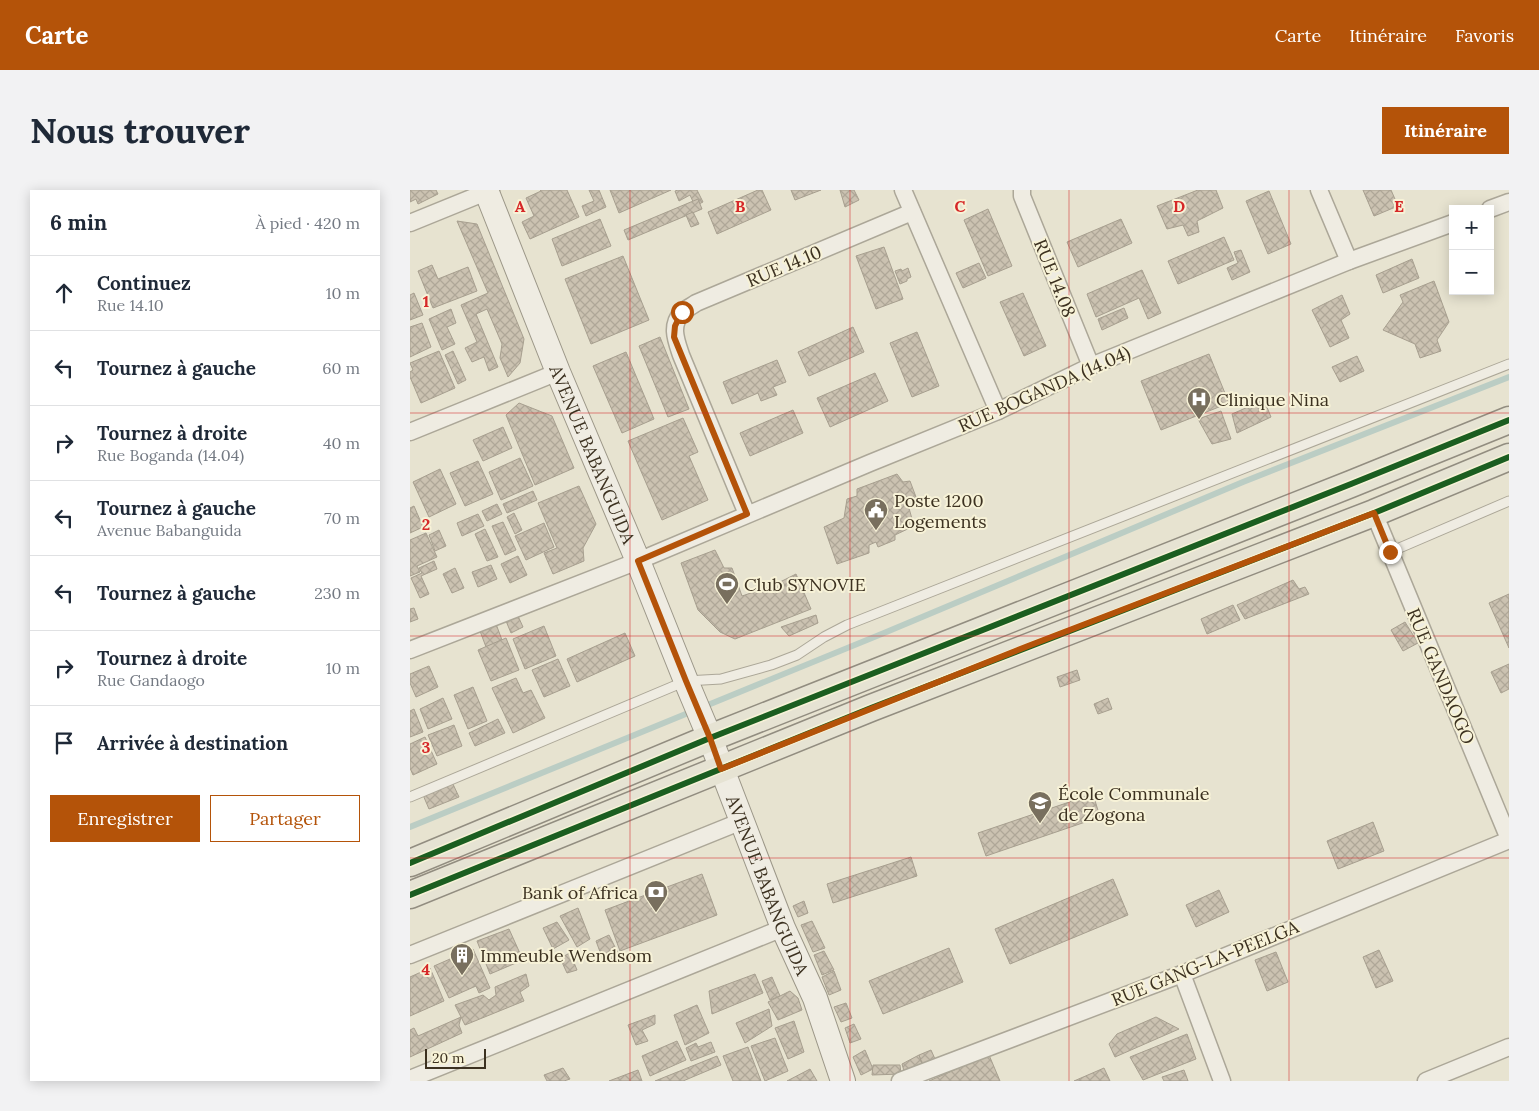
<!DOCTYPE html>
<html lang="fr">
<head>
<meta charset="utf-8">
<style>
	body { margin:0; font-family:Lora,serif; background:#f2f2f3; color:#1f2937 }
	.controls { position:absolute; right:15px; top:15px; display:grid; overflow:hidden; border-radius:0px; box-shadow:0 2px 12px #0003 }
	.controls button { width:45px; height:45px; display:grid; place-items:center; padding:0; border:0; border-bottom:1px solid #e0e1e3; background:#fff; color:#1f2937; font:25px sans-serif }
	.scale { position:absolute; left:15px; bottom:12px; width:61px; box-sizing:border-box; padding-left:5px; border:2px solid #3c3120; border-top:0; font-size:14px; line-height:18px; white-space:nowrap; color:#3c3120; -webkit-text-stroke:4px #f7f2d7; paint-order:stroke }
	.stop { position:absolute; width:15px; height:15px; margin:-11px; border:4px solid #b45309; border-radius:50%; background:#fff }
	.stop.end { background:#b45309; border-color:#fff; box-shadow:0 1px 5px #0008 }
	.list { margin:0; padding:0; list-style:none }
	h2 { display:flex; justify-content:space-between; align-items:center; height:65px; margin:0; padding:0 20px; font-size:21px }
	h2 small { font-size:16px; font-weight:400; color:#747a83 }
	.list li { display:grid; grid-template-columns:32px 1fr auto; gap:15px; align-items:center; box-sizing:border-box; height:75px; padding:0 20px; border-top:1px solid #e0e1e3 }
	.list b { display:block; font-size:19px; white-space:nowrap }
	.list p { margin:0; font-size:16px; white-space:nowrap; color:#747a83 }
	.list em { font-size:16px; font-style:normal; color:#747a83 }
	.actions { display:flex; gap:10px; padding:15px 20px }
	.actions a { flex:1; padding:11px 0; border:1px solid #b45309; border-radius:0px; text-align:center; font-size:18px; color:#b45309 }
	.actions .main { background:#b45309; color:#fff }
	.icon { flex:none; width:28px; height:28px; fill:none; stroke:currentColor; stroke-width:2; stroke-linecap:round; stroke-linejoin:round }
	.map { position:relative; flex:none; width:1099px; height:891px; overflow:hidden; border-radius:0px }
	header { display:flex; align-items:center; gap:30px; box-sizing:border-box; height:70px; padding:0 25px; background:#b45309; color:#fff }
	header strong { font-size:24px }
	nav { display:flex; gap:28px; margin-inline-start:auto; font-size:18px }
	.intro { display:flex; align-items:center; justify-content:space-between; box-sizing:border-box; height:120px; padding:0 30px }
	h1 { margin:0; font-size:35px }
	.button { padding:12px 22px; border-radius:0px; background:#b45309; color:#fff; font-size:18px; font-weight:700 }
	main { display:flex; gap:30px; padding:0 30px }
	aside { flex:1; background:#fff; border-radius:0px; box-shadow:0 2px 12px #0003 }
	.map>svg:first-child { display:block }
</style>
</head>
<body>
<header>
<strong>Carte</strong>
<nav><a>Carte</a><a>Itinéraire</a><a>Favoris</a></nav>
</header>
<div class="intro"><h1>Nous trouver</h1><a class="button">Itinéraire</a></div>
<main>
<aside>
<h2>6 min<small>À pied · 420 m</small></h2>
<ul class="list">
<li><svg class="icon" aria-label="ahead" viewBox="0 0 24 24"><path d="M12 20V5M6 11l6-6 6 6"/></svg><div><b>Continuez</b><p>Rue 14.10</p></div><em>10 m</em></li>
<li><svg class="icon" aria-label="left" viewBox="0 0 24 24"><path d="M17 20v-9H6M10 6l-5 5 5 5"/></svg><div><b>Tournez à gauche</b></div><em>60 m</em></li>
<li><svg class="icon" aria-label="right" viewBox="0 0 24 24"><path d="M7 20v-9h11M14 6l5 5-5 5"/></svg><div><b>Tournez à droite</b><p>Rue Boganda (14.04)</p></div><em>40 m</em></li>
<li><svg class="icon" aria-label="left" viewBox="0 0 24 24"><path d="M17 20v-9H6M10 6l-5 5 5 5"/></svg><div><b>Tournez à gauche</b><p>Avenue Babanguida</p></div><em>70 m</em></li>
<li><svg class="icon" aria-label="left" viewBox="0 0 24 24"><path d="M17 20v-9H6M10 6l-5 5 5 5"/></svg><div><b>Tournez à gauche</b></div><em>230 m</em></li>
<li><svg class="icon" aria-label="right" viewBox="0 0 24 24"><path d="M7 20v-9h11M14 6l5 5-5 5"/></svg><div><b>Tournez à droite</b><p>Rue Gandaogo</p></div><em>10 m</em></li>
<li><svg class="icon" aria-label="arrive" viewBox="0 0 24 24"><path d="M6 21V4h12l-3 4 3 4H6"/></svg><div><b>Arrivée à destination</b></div></li>
</ul>
<div class="actions"><a class="main">Enregistrer</a><a>Partager</a></div>
</aside>
<div class="map">
<svg width="1099" height="891" viewBox="0 0 1099 891">
	<defs>
		<pattern id="building-cross-hatch" width="8" height="8" patternUnits="userSpaceOnUse" patternTransform="scale(1.25)"><rect width="8" height="8" fill="#cbc2b1"/><path d="M0 0l8 8M0 8l8-8" fill="none" stroke="#afa798"/></pattern>
	</defs>
	<rect width="100%" height="100%" fill="#e7e3d0"/>
	<g fill="none" stroke-linecap="round" stroke-linejoin="round">
		<g stroke="#bbcdc4" stroke-width="6">
			<path d="M293,517L474,443L833,292L1099,187"/>
			<path d="M0,637L283,521"/>
		</g>
	</g>
	<g fill="url(#building-cross-hatch)" stroke="#a79f8f">
		<path d="M0,0H26L28,4L8,14L6,9L0,12Z"/>
		<path d="M130,0H157L169,27L120,49L112,32L124,26L116,8L131,1Z"/>
		<path d="M179,0H189L196,17L176,26L172,16L184,11Z"/>
		<path d="M200,0H261L209,23Z"/>
		<path d="M268,0H287L293,12L285,16L280,5L269,11L265,1Z"/>
		<path d="M348,0H352L361,20L307,44L298,22Z"/>
		<path d="M381,0H411L385,10Z"/>
		<path d="M430,0H444L449,10L435,17Z"/>
		<path d="M788,0H806L813,18L787,31L789,42L778,46L773,35L757,39L747,16Z"/>
		<path d="M953,0H981L988,16L964,26Z"/>
		<path d="M859,1L881,54L858,64L836,11Z"/>
		<path d="M288,9L292,19L218,50L214,40Z"/>
		<path d="M578,19L602,76L578,86L554,30Z"/>
		<path d="M283,22L289,34L281,37L276,25Z"/>
		<path d="M190,29L201,56L152,76L142,49Z"/>
		<path d="M711,29L722,53L668,77L657,52Z"/>
		<path d="M47,31L67,34L114,149L110,173L98,187L90,168L92,154L77,119L66,124L88,177L79,181L74,167L62,172L55,158L67,152L51,115L78,103Z"/>
		<path d="M814,47L824,70L768,94L758,71Z"/>
		<path d="M474,57L493,109L466,119L446,66Z"/>
		<path d="M831,60L840,82L822,90L817,78L828,73L824,62Z"/>
		<path d="M213,66L239,130L181,154L155,89Z"/>
		<path d="M1002,69L1009,88L973,103L966,85Z"/>
		<path d="M569,73L576,88L553,98L546,83Z"/>
		<path d="M22,75L28,89L58,77L67,101L23,118L8,81Z"/>
		<path d="M498,78L501,87L497,89V91L490,94L485,81L491,79L492,81Z"/>
		<path d="M732,80L751,123L738,129L729,108L686,127L677,104Z"/>
		<path d="M1024,91L1039,132L1027,150L1031,161L1010,168L1005,154L973,140L993,112L990,105Z"/>
		<path d="M4,103L13,125L0,130V105Z"/>
		<path d="M613,103L636,156L614,166L590,112Z"/>
		<path d="M932,105L940,124L931,130L939,148L920,157L902,120Z"/>
		<path d="M714,118L718,128L692,140L688,129Z"/>
		<path d="M41,119L46,133L37,137L45,154L32,160L19,129Z"/>
		<path d="M12,133L21,157L0,167V137Z"/>
		<path d="M443,137L454,162L399,186L388,162Z"/>
		<path d="M507,142L529,196L502,207L480,153Z"/>
		<path d="M250,147L279,219L258,227L229,156Z"/>
		<path d="M29,161L45,198L11,213L0,187V182L3,180L0,173Z"/>
		<path d="M43,161L56,190L48,194L35,165Z"/>
		<path d="M216,162L244,229L212,243L183,176Z"/>
		<path d="M799,164L819,213L751,240L731,191Z"/>
		<path d="M947,166L954,181L930,192L922,177Z"/>
		<path d="M367,170L376,192L363,197L367,205L351,211L348,203L322,214L313,192Z"/>
		<path d="M465,183L478,211L420,237L407,208Z"/>
		<path d="M854,210L861,227L827,243L822,224Z"/>
		<path d="M109,213L142,226L164,278L125,295L96,225Z"/>
		<path d="M383,220L393,243L340,266L330,243Z"/>
		<path d="M811,221L821,249L802,254L788,229Z"/>
		<path d="M273,228L288,262L279,266L298,310L252,330L218,251Z"/>
		<path d="M93,237L102,258L73,271L63,250Z"/>
		<path d="M110,268L123,296L91,310L79,282Z"/>
		<path d="M68,271L83,304L55,316L40,283Z"/>
		<path d="M30,279L46,314L19,327L3,292Z"/>
		<path d="M487,284L493,292L500,291L506,307L497,311L504,336L485,345V350L468,357L466,352L459,355V363L427,374L414,337L434,328L437,309L447,306V299Z"/>
		<path d="M169,296L186,334L173,358L174,371L143,384L134,363L147,358L128,313Z"/>
		<path d="M123,301L127,310L97,323L93,314Z"/>
		<path d="M87,314L92,324L77,331L72,321Z"/>
		<path d="M4,316L13,337L0,343V318Z"/>
		<path d="M104,323L112,340L105,344L97,327Z"/>
		<path d="M68,324L74,336L52,346L47,333Z"/>
		<path d="M93,332L106,360L95,365L82,336Z"/>
		<path d="M134,333L144,357L116,370L105,346Z"/>
		<path d="M75,339L88,367L77,371L65,344Z"/>
		<path d="M29,340L36,356L25,361L19,345Z"/>
		<path d="M16,343L27,367L7,376L10,382L0,386V350Z"/>
		<path d="M305,360L314,378H322L332,406L364,395L386,384L401,419L325,449L310,442L288,420L271,373Z"/>
		<path d="M108,366L117,385L100,393L91,374Z"/>
		<path d="M24,371L27,379L11,386L19,404L10,408L1,388L12,383L9,378Z"/>
		<path d="M81,375L87,389L68,397L62,382Z"/>
		<path d="M45,378L54,398L42,403L33,384Z"/>
		<path d="M883,390L889,399L895,397L899,404L835,429L827,415Z"/>
		<path d="M1099,404V458L1079,413Z"/>
		<path d="M823,415L830,430L797,444L791,429Z"/>
		<path d="M4,418L8,429L0,432V419Z"/>
		<path d="M406,425L408,433L379,446L371,437Z"/>
		<path d="M108,426L113,437L101,443L96,431Z"/>
		<path d="M995,432L1008,453L993,461L981,440Z"/>
		<path d="M86,434L92,450L76,457L70,441Z"/>
		<path d="M134,436L146,466L115,479L103,449Z"/>
		<path d="M215,443L225,466L167,492L157,469Z"/>
		<path d="M96,448L109,480L81,491L68,460Z"/>
		<path d="M148,469L160,496L134,507L122,480Z"/>
		<path d="M1099,474V499L1091,503L1081,482Z"/>
		<path d="M19,476L28,497L6,507L0,493V484Z"/>
		<path d="M667,480L670,490L650,497L647,487Z"/>
		<path d="M106,488L113,503L121,500L135,528L103,543L82,498Z"/>
		<path d="M63,497L77,531L58,539L44,505Z"/>
		<path d="M33,508L42,529L18,539L10,519Z"/>
		<path d="M698,508L702,519L688,524L684,514Z"/>
		<path d="M4,519L13,542L0,547V521Z"/>
		<path d="M88,529L95,543L65,556L59,543Z"/>
		<path d="M44,535L52,556L27,566L18,545Z"/>
		<path d="M15,547L27,574L3,585L0,578V554Z"/>
		<path d="M42,592L49,607L19,619L13,605Z"/>
		<path d="M683,604L690,627L576,666L568,643Z"/>
		<path d="M963,632L974,661L928,679L917,651Z"/>
		<path d="M501,667L507,686L423,713L417,694Z"/>
		<path d="M292,684L307,725L210,761L195,720Z"/>
		<path d="M703,689L718,725L600,774L585,739Z"/>
		<path d="M809,700L819,722L786,737L776,715Z"/>
		<path d="M394,711L398,723L388,727L383,716Z"/>
		<path d="M168,718L180,749L167,757L150,726Z"/>
		<path d="M402,731L415,758L403,762L391,735Z"/>
		<path d="M147,732L159,750L143,759L133,738Z"/>
		<path d="M99,739L113,770L80,784L67,751Z"/>
		<path d="M199,745L210,767L193,770L186,751Z"/>
		<path d="M539,758L553,792L473,824L459,791Z"/>
		<path d="M63,759L80,798L69,803L66,796L39,808L24,776Z"/>
		<path d="M969,760L983,791L966,798L953,767Z"/>
		<path d="M414,761L424,780L412,785L404,765Z"/>
		<path d="M866,762L878,792L857,801L845,770Z"/>
		<path d="M160,763L167,780L157,783L150,768Z"/>
		<path d="M20,778L34,811L0,826V787Z"/>
		<path d="M424,781L431,800L419,805L412,787Z"/>
		<path d="M116,784L119,796L110,802L114,811L55,835L45,815L73,805L79,810L86,805L85,797Z"/>
		<path d="M345,784L353,803L302,824L299,801Z"/>
		<path d="M362,787L370,806L360,810L352,791Z"/>
		<path d="M380,801L388,808L392,820L368,830L358,812Z"/>
		<path d="M436,813L442,828L431,832L424,817Z"/>
		<path d="M287,815L299,843L275,855L264,825Z"/>
		<path d="M359,819L362,836L335,853L326,833Z"/>
		<path d="M245,825V834L232,840L238,851L226,855L218,835Z"/>
		<path d="M51,827L49,835L52,843L0,867V840L4,838L8,846Z"/>
		<path d="M746,827L769,839L705,867L699,854L707,844Z"/>
		<path d="M384,831L394,862L378,869L365,838Z"/>
		<path d="M444,834L451,849L440,853L435,838Z"/>
		<path d="M777,844L786,869L733,890L720,867Z"/>
		<path d="M365,848L378,881L355,891L341,856Z"/>
		<path d="M267,851L276,870L240,886L232,866Z"/>
		<path d="M301,852L305,862L281,871L276,858L286,853L288,857Z"/>
		<path d="M338,857L351,891H323L313,866Z"/>
		<path d="M455,860L463,879L451,885L443,867Z"/>
		<path d="M521,860L525,869L512,874L509,865Z"/>
		<path d="M509,865L512,874L494,881L492,874Z"/>
		<path d="M579,865L590,891H519Z"/>
		<path d="M307,866L311,875L273,891H245Z"/>
		<path d="M463,875H490L491,884L462,885Z"/>
		<path d="M153,878L160,889L154,891H137L134,885Z"/>
		<path d="M694,878L700,891H664Z"/>
		<path d="M400,879L407,891H377Z"/>
		<path d="M228,880L232,891H199Z"/>
		<path d="M774,880L778,891H754L752,887Z"/>
	</g>
	<g fill="none" stroke-linecap="round" stroke-linejoin="round">
		<g stroke="#aca798" stroke-width="11">
			<g id="lane">
				<path d="M980,362L1099,311"/>
				<path d="M0,607L276,491L311,489L361,475L387,465L414,447L437,435L1099,174"/>
			</g>
		</g>
		<g stroke="#aca798" stroke-width="19">
			<g id="street">
				<path d="M493,0L588,221"/>
				<path d="M612,0V6L681,176"/>
				<path d="M909,0L939,71"/>
				<path d="M1080,19L1099,12"/>
				<path d="M0,33L81,0"/>
				<path d="M0,242L148,182"/>
				<path d="M964,323L1099,649"/>
				<path d="M337,324L271,165C266,150 260,136 272,122C276,119 282,116 286,113L502,22"/>
				<path d="M0,460L228,371L460,273L588,221L681,176L939,71L1043,33"/>
				<path d="M0,765L332,631"/>
				<path d="M772,784L812,891"/>
				<path d="M0,889L373,738"/>
				<path d="M490,891L772,784L1099,650"/>
				<path d="M1016,891L1099,857"/>
			</g>
		</g>
		<g stroke="#9c9788" stroke-width="26">
			<g id="secondary">
				<path id="s1" d="M76,0L148,182L228,371L276,491L300,548L373,738L405,808L433,891"/>
			</g>
		</g>
		<g stroke="#928d80" stroke-width="29">
			<g id="primary">
				<path d="M0,673L300,548L941,294L1099,230"/>
				<path d="M0,705L461,518L964,323L1099,267"/>
			</g>
		</g>
		<use href="#lane" stroke="#efece2" stroke-width="9"/>
		<use href="#street" stroke="#efece2" stroke-width="16"/>
		<use href="#secondary" stroke="#efece2" stroke-width="24"/>
		<use href="#primary" stroke="#e6e3d3" stroke-width="26"/>
		<g stroke="#f7f2d7" stroke-width="9">
			<g id="cycleway">
				<path d="M0,673L300,548L941,294L1099,230"/>
				<path d="M0,705L461,518L964,323L1099,267"/>
			</g>
		</g>
		<use href="#cycleway" stroke="#1b5e20" stroke-width="6"/>
	</g>
	<g fill="none" stroke-linecap="round" stroke-linejoin="round">
		<path stroke="#b45309" stroke-width="6" d="M272,122L265,136L264,147L337,324L228,371L276,491L300,548L311,579L618,456L964,323L980,362"/>
	</g>
	<path fill="none" stroke="#d62828" stroke-width="1" stroke-opacity="0.55" d="M220,0V891M440,0V891M659,0V891M879,0V891M0,223H1099M0,446H1099M0,668H1099"/>
	<defs>
		<g id="hospital-pin" transform="scale(1.25)"><path d="M0 17L-7.5 6A9.5 9.5 0 1 1 7.5 6Z" fill="#786f5e" stroke="#f7f2d7"/><path d="M-5-5h3v3.5h4V-5h3V5h-3V1.5h-4V5h-3Z" fill="#fff"/></g>
		<g id="civic-pin" transform="scale(1.25)"><path d="M0 17L-7.5 6A9.5 9.5 0 1 1 7.5 6Z" fill="#786f5e" stroke="#f7f2d7"/><path d="M-.6-6.5H3V-4.5H.6V-3L4-1V1h2V6H-6V1h2V-1L-.6-3ZM-1.2 2.5V6h2.4V2.5Z" fill="#fff"/></g>
		<g id="stadium-pin" transform="scale(1.25)"><path d="M0 17L-7.5 6A9.5 9.5 0 1 1 7.5 6Z" fill="#786f5e" stroke="#f7f2d7"/><path d="M0-5a6.5 5 0 1 0 0 10a6.5 5 0 1 0 0-10ZM-3.5-1.8h7v3.6h-7Z" fill="#fff"/></g>
		<g id="school-pin" transform="scale(1.25)"><path d="M0 17L-7.5 6A9.5 9.5 0 1 1 7.5 6Z" fill="#786f5e" stroke="#f7f2d7"/><path d="M0-5L7-2L0 1L-7-2ZM-4 1L0 2.5L4 1V4Q0 6-4 4Z" fill="#fff"/></g>
		<g id="bank-pin" transform="scale(1.25)"><path d="M0 17L-7.5 6A9.5 9.5 0 1 1 7.5 6Z" fill="#786f5e" stroke="#f7f2d7"/><path d="M-6-4H6V4H-6ZM0-2.3a2.3 2.3 0 1 0 0 4.6a2.3 2.3 0 1 0 0-4.6Z" fill="#fff"/></g>
		<g id="building-pin" transform="scale(1.25)"><path d="M0 17L-7.5 6A9.5 9.5 0 1 1 7.5 6Z" fill="#786f5e" stroke="#f7f2d7"/><path d="M-4-6H4V6H1V3H-1V6H-4ZM-2.5-4.3h1.7v1.8h-1.7ZM.8-4.3h1.7v1.8H.8ZM-2.5-1h1.7V.8h-1.7ZM.8-1h1.7V.8H.8Z" fill="#fff"/></g>
	</defs>
	<g fill-rule="evenodd">
		<use href="#hospital-pin" x="789" y="209"/>
		<use href="#civic-pin" x="466" y="320"/>
		<use href="#stadium-pin" x="317" y="394"/>
		<use href="#school-pin" x="630" y="613"/>
		<use href="#bank-pin" x="246" y="702"/>
		<use href="#building-pin" x="52" y="765"/>
	</g>
	<g text-anchor="middle" dominant-baseline="central" stroke-width="4" stroke-linejoin="round" paint-order="stroke">
		<g font-size="18" fill="#3c3120" stroke="#f7f2d7">
			<text transform="translate(374 76) rotate(-23)">RUE 14.10</text>
			<text transform="translate(645 88) rotate(68)">RUE 14.08</text>
			<text transform="translate(634 199) rotate(-24)">RUE BOGANDA (14.04)</text>
			<text stroke="none"><textPath href="#s1" startOffset="285">AVENUE BABANGUIDA</textPath></text>
			<text transform="translate(1031 486) rotate(67)">RUE GANDAOGO</text>
			<text stroke="none"><textPath href="#s1" startOffset="750">AVENUE BABANGUIDA</textPath></text>
			<text transform="translate(795 773) rotate(-22)">RUE GANG-LA-PEELGA</text>
		</g>
		<g font-size="18" fill="#3c3120" stroke="#f7f2d7" text-anchor="start">
			<text x="806" y="209">Clinique Nina</text>
			<text x="484" y="310">Poste 1200<tspan x="484" dy="21">Logements</tspan></text>
			<text x="334" y="394">Club SYNOVIE</text>
			<text x="648" y="603">École Communale<tspan x="648" dy="21">de Zogona</tspan></text>
			<text x="228" y="702" text-anchor="end">Bank of Africa</text>
			<text x="70" y="765">Immeuble Wendsom</text>
		</g>
	</g>
	<g font-size="16" text-anchor="middle" font-weight="bold" fill="#d62828" stroke="#f7f2d7" stroke-width="4" stroke-linejoin="round" paint-order="stroke">
		<text x="110" y="22">A</text>
		<text x="330" y="22">B</text>
		<text x="550" y="22">C</text>
		<text x="769" y="22">D</text>
		<text x="989" y="22">E</text>
		<text x="16" y="117">1</text>
		<text x="16" y="340">2</text>
		<text x="16" y="563">3</text>
		<text x="16" y="785">4</text>
	</g>
</svg>
<div class="controls">
<button>+</button>
<button>−</button>
</div>
<div class="scale">20 m</div>
<div class="stop" style="left:272px;top:122px"></div>
<div class="stop end" style="left:980px;top:362px"></div>
</div>
</main>
</body>
</html>
